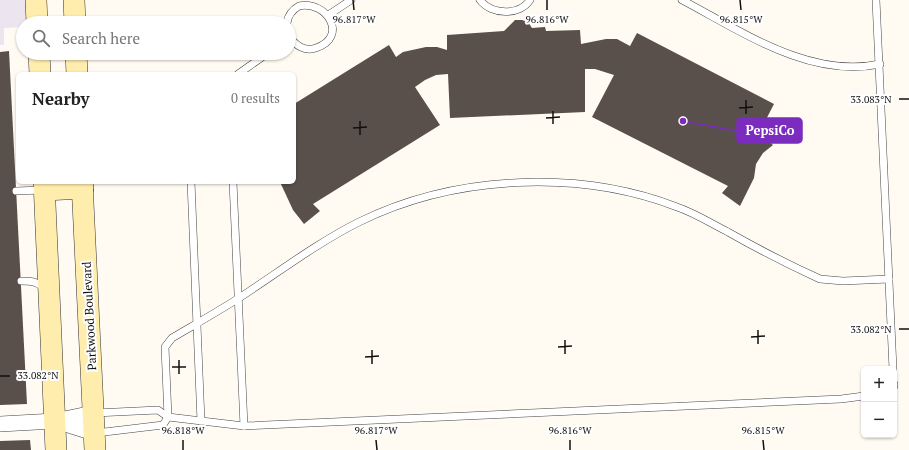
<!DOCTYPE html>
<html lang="en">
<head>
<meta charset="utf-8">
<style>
	body { margin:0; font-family:"PT Serif",serif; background:#f2f2f2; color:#222 }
	.controls { position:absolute; right:12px; bottom:12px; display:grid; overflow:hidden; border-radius:6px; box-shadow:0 1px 3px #0004 }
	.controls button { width:36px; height:36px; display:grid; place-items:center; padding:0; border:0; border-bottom:1px solid #e0e0e0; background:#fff; color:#222; font:20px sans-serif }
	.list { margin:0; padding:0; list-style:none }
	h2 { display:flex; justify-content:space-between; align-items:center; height:52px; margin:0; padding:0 16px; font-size:17px }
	h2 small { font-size:13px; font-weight:400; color:#767676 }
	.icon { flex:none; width:22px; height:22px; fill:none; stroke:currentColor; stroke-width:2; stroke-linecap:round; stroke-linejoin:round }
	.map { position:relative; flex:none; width:909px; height:450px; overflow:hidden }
	.search { position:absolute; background:#fff; box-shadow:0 1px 3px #0004; left:16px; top:16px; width:280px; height:44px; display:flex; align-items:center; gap:10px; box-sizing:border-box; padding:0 14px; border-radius:22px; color:#767676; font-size:15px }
	.panel { position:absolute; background:#fff; box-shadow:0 1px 3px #0004; left:16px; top:72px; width:280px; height:112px; border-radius:6px }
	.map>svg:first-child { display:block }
</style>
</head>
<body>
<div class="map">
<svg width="909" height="450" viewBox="0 0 909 450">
	<rect width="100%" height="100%" fill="#fffbf2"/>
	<path fill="#ece4ef" d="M0,0H26L27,23H23V27L4,28V45H0Z"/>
	<g fill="#594f4b">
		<path d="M515,20H522L528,22L532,28L545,27L546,31L580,30L581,44L606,39H617L630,46L637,33L774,104L759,133L773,145L763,153L756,164L754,178L740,206L722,193L728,186L592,117L614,75L595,69H585V112L450,118L448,74L436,75L425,80L415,87L440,125L313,204L320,211L304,224L293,210L280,182H294V104L389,45L396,57L403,52L426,47H437L447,50V35L504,31Z"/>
		<path d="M9,51L27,404L0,405V52Z"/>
		<path d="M30,440L31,450H0V441Z"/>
	</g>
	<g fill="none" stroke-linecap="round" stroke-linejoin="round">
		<g stroke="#434343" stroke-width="8">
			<g id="service">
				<path d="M480,0C491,15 520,16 530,0"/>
				<path d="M682,0C741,31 810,79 880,64"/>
				<path d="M876,0L893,369"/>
				<path d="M330,14L351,0"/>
				<path d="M287,23C288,15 292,10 299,6C327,0 349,37 316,48C304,52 296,45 289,37"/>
				<path d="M238,74L268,53"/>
				<path d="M191,182L201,421"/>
				<path d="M233,182L244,426"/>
				<path d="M16,191L42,190"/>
				<path d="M21,281C31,281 36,281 44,288"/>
				<path d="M894,384V386"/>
				<path d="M95,413L158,410L168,417L244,426L841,399L864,396"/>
				<path d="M96,433L163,425L168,417L165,347L172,338C194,325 217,312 239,298C279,272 317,243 359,222C454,175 578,169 677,207C695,213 712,224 728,232C758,249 789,265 820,279L843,281L889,279"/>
			</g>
		</g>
		<g stroke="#434343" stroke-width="16">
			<g id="minor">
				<path d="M56,421L94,433"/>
				<path d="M0,424L55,421L93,413"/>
			</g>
		</g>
		<g stroke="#323232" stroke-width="22">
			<g id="secondary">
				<path d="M36,0L37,23"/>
				<path d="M74,0L75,23"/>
				<path d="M39,53L40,74"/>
				<path d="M76,53L77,74"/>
				<path d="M44,182L56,450"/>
				<path d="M82,182L95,450"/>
				<path d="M45,190L83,188"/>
			</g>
		</g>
		<use href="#service" stroke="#fff" stroke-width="7"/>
		<use href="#minor" stroke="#fff" stroke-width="15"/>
		<use href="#secondary" stroke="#ffedad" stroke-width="21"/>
	</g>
	<path fill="none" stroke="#101010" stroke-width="1.5" d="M353,0L354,10M547,0V10M740,0L741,10M899,99H909M746,100V114M739,108L753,107M553,111V124M546,118L560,117M360,121V135M353,128L367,127M899,329H909M758,330V344M751,337L765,336M565,340V354M558,347L572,346M372,350V364M365,357L379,356M179,360V374M172,367H186M0,376H10M183,440V450M376,440L377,450M570,440V450M763,440L764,450"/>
	<g text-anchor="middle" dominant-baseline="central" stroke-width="4" stroke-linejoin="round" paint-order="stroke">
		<g font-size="12" fill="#101010" stroke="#fff">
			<text transform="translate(89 316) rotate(-93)">Parkwood Boulevard</text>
		</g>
	</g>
	<g font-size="10" text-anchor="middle" fill="#101010" stroke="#fff" stroke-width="4" stroke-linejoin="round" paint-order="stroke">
		<text x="354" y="23">96.817°W</text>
		<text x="547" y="23">96.816°W</text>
		<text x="741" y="23">96.815°W</text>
		<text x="871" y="103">33.083°N</text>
		<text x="871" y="333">33.082°N</text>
		<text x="38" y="379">33.082°N</text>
		<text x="183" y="434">96.818°W</text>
		<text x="376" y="434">96.817°W</text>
		<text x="570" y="434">96.816°W</text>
		<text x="763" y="434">96.815°W</text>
	</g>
	<path fill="none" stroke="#7b2cbf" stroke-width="1.5" d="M683 121L737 131"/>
	<circle fill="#7b2cbf" stroke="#fff" stroke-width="1.5" cx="683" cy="121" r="4"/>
	<rect fill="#7b2cbf" stroke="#7b2cbf" stroke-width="1.5" x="737" y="118" width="65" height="25" rx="4"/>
	<g font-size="13" text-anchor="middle" font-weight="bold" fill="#fff">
		<text x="770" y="135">PepsiCo</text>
	</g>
</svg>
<div class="controls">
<button>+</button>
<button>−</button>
</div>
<div class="search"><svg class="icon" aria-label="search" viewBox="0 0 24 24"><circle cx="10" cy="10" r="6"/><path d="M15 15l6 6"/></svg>Search here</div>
<section class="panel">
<h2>Nearby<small>0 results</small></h2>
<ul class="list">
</ul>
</section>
</div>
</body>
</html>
